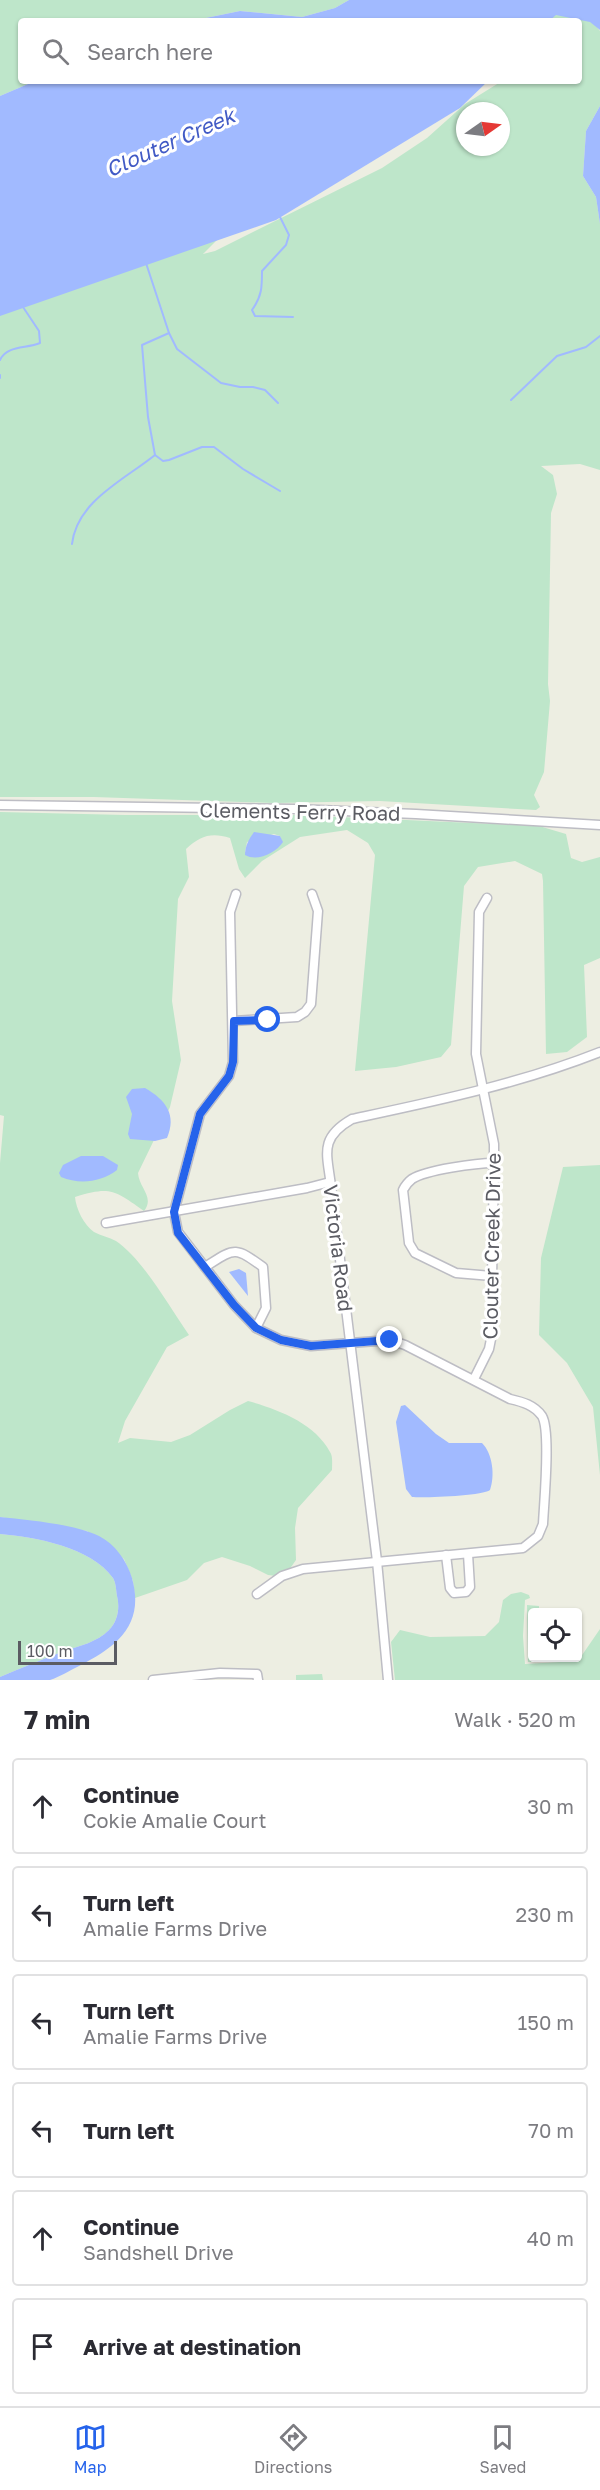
<!DOCTYPE html>
<html lang="en">
<head>
<meta charset="utf-8">
<style>
	body { margin:0; font-family:"Golos Text",sans-serif; background:#f2f2f3; color:#2b2b33 }
	.controls { position:absolute; right:18px; bottom:18px; display:grid; overflow:hidden; border-radius:6px; box-shadow:0 2px 4px #0004 }
	.controls button { width:54px; height:54px; display:grid; place-items:center; padding:0; border:0; border-bottom:2px solid #e1e1e2; background:#fff; color:#2b2b33; font:30px sans-serif }
	.compass { position:absolute; left:456px; top:102px; width:54px; height:54px; border-radius:50%; background:#fff; box-shadow:0 2px 4px #0004; rotate:76deg }
	.scale { position:absolute; left:18px; bottom:15px; width:99px; box-sizing:border-box; padding-left:6px; border:3px solid #5b5c63; border-top:0; font-size:16px; line-height:21px; white-space:nowrap; color:#5b5c63; -webkit-text-stroke:4px #fff; paint-order:stroke }
	.stop { position:absolute; width:18px; height:18px; margin:-14px; border:4px solid #2563eb; border-radius:50%; background:#fff }
	.stop.end { background:#2563eb; border-color:#fff; box-shadow:0 2px 6px #0008 }
	.list { margin:0; padding:0; list-style:none }
	h2 { display:flex; justify-content:space-between; align-items:center; height:78px; margin:0; padding:0 24px; font-size:26px }
	h2 small { font-size:20px; font-weight:400; color:#7c7c81 }
	.list li { display:grid; grid-template-columns:39px 1fr auto; gap:18px; align-items:center; box-sizing:border-box; height:96px; margin:0 12px 12px; padding:0 12px; border:2px solid #e1e1e2; border-radius:6px }
	.list b { display:block; font-size:22px; white-space:nowrap }
	.list p { margin:0; font-size:20px; white-space:nowrap; color:#7c7c81 }
	.list em { font-size:20px; font-style:normal; color:#7c7c81 }
	.icon { flex:none; width:33px; height:33px; fill:none; stroke:currentColor; stroke-width:2; stroke-linecap:round; stroke-linejoin:round }
	.map { position:relative; flex:none; width:600px; height:1680px; overflow:hidden }
	.search { position:absolute; background:#fff; box-shadow:0 2px 4px #0004; left:18px; right:18px; top:18px; height:66px; display:flex; align-items:center; gap:15px; box-sizing:border-box; padding:0 21px; border-radius:6px; color:#7c7c81; font-size:22px }
	.sheet { height:726px; background:#fff }
	nav { display:flex; justify-content:space-around; align-items:center; box-sizing:border-box; height:84px; border-top:2px solid #e1e1e2; background:#fff; font-size:16px; color:#7c7c81 }
	nav a { display:grid; justify-items:center; gap:3px }
	nav .on { color:#2563eb }
	.map>svg:first-child { display:block }
</style>
</head>
<body>
<div class="map">
<svg width="600" height="1680" viewBox="0 0 600 1680">
	<rect width="100%" height="100%" fill="#edeee2"/>
	<g fill="#bee6ca" fill-rule="evenodd">
		<path d="M0,0H349L335,8L302,17L240,11L191,21H21V81H35L0,96Z"/>
		<path d="M555,13H586L600,31V106L586,131L583,176L596,197L600,224V470L580,464L541,466L553,475L557,494L551,513L548,684L550,701L544,772L534,795L540,807L536,810L380,801L274,803L94,797H0V285L225,232L203,254L215,251L382,168L427,138L465,104L502,81H579V21H547ZM465,111H501V147H465Z"/>
		<path d="M0,812L125,815H297L539,826L566,834L571,858L582,862L600,857V958L584,965L587,1037L567,1052L546,1054L543,881L542,874L515,861L478,867L464,886L451,1045L441,1057L396,1067L355,1071L375,855L368,843L347,830L300,837L262,861L245,878L239,869L230,838C211,832 200,836 186,849L189,877L178,899L172,1001L181,1060L170,1107L138,1173C139,1188 155,1197 144,1211C114,1190 111,1186 75,1197C76,1209 84,1225 94,1232C101,1236 109,1237 116,1241C143,1259 170,1308 189,1335L167,1347L125,1421L118,1443L130,1438L171,1442L190,1435L230,1410L248,1401C277,1409 315,1423 330,1452C333,1456 332,1464 332,1470L298,1508L295,1528L296,1560L284,1577L268,1575L250,1566L222,1557L204,1563L187,1580L135,1598L133,1581L124,1559L87,1531L0,1517V1163L4,1116L0,1115ZM274,834L280,836L282,842L245,852L247,842Z"/>
		<path d="M600,1165V1475L593,1407L567,1363L539,1335L541,1258L563,1167Z"/>
		<path d="M0,1534C35,1537 91,1547 113,1578C116,1583 116,1590 117,1596C120,1607 118,1621 109,1630C97,1642 80,1646 64,1651C43,1659 21,1668 0,1677Z"/>
		<path d="M521,1592L529,1595L530,1598L525,1600L523,1636L525,1664L578,1661L600,1629V1680H395L391,1642L400,1630L430,1637L485,1636L499,1622L503,1600L511,1594Z"/>
		<path d="M527,1605L539,1606V1612H532V1658H540V1661L528,1662Z"/>
		<path d="M322,1674L323,1680H296V1675Z"/>
	</g>
	<g fill="#a1baff">
		<path d="M349,0H600V30L590,22L556,15L549,21H191L240,11L302,17L335,8Z"/>
		<path d="M35,81H488L460,108L276,220L0,316V96Z"/>
		<path d="M600,106V224L596,197L583,176L586,131Z"/>
		<path d="M254,832L280,836L283,842C276,853 257,862 245,855C245,846 249,839 254,832Z"/>
		<path d="M145,1088C166,1100 177,1115 167,1138L155,1141L130,1139L128,1134L132,1114L126,1097L132,1089Z"/>
		<path d="M81,1156H103L118,1165L117,1170C101,1182 80,1185 61,1177L59,1173L63,1165Z"/>
		<path d="M239,1269L246,1273L248,1296L229,1272Z"/>
		<path d="M405,1405L436,1434L449,1443H482C493,1454 495,1476 490,1490C482,1496 424,1498 412,1497L406,1489L396,1422L401,1406Z"/>
		<path d="M0,1517C28,1520 74,1524 99,1536C115,1544 127,1561 132,1578C145,1625 117,1647 79,1666C70,1670 60,1677 50,1680C35,1680 16,1680 0,1680V1677C21,1668 43,1659 64,1651C80,1646 97,1642 109,1630C118,1621 120,1607 117,1596C116,1590 116,1583 113,1578C91,1547 35,1537 0,1534Z"/>
	</g>
	<g fill="none" stroke-linecap="round" stroke-linejoin="round">
		<g stroke="#a1baff" stroke-width="2">
			<path d="M280,217L289,235L286,245L262,271C262,287 262,296 252,310L255,316L293,317"/>
			<path d="M146,263L169,333L177,349L221,383L240,387H253L265,390L278,403"/>
			<path d="M169,333L142,345L148,417L155,455L163,461L169,460L202,447H214L243,469L280,491"/>
			<path d="M0,360C7,345 26,349 40,343L39,331L23,307"/>
			<path d="M0,375V378"/>
			<path d="M511,400L557,356L586,347L600,336"/>
			<path d="M72,544C77,501 124,480 155,455"/>
		</g>
		<g stroke="#bdbdc4" stroke-width="11">
			<g id="street">
				<path d="M0,805L295,809L416,814L600,825"/>
				<path d="M236,894L230,912L233,1062L229,1076L200,1114L174,1212L178,1232L234,1305L256,1328L281,1340L311,1346L390,1340L405,1345L510,1399C523,1402 534,1405 542,1416C551,1431 544,1502 543,1524L538,1536L523,1548L303,1569L282,1576L257,1594"/>
				<path d="M234,1021L297,1017L305,1012L311,1004L318,911L312,894"/>
				<path d="M106,1223L307,1188L330,1182"/>
				<path d="M205,1267C235,1248 234,1246 263,1267L266,1308L256,1328"/>
				<path d="M492,1276L456,1273L415,1253L409,1243L403,1190C405,1186 408,1182 412,1179C426,1170 476,1163 494,1163"/>
				<path d="M474,1379L489,1349L491,1339L494,1163V1144L476,1054L479,912L487,898"/>
				<path d="M446,1555L450,1588L454,1593L466,1592L470,1587L468,1554"/>
				<path d="M153,1680L220,1673L257,1674L258,1680"/>
				<path d="M388,1680L377,1561L331,1186C327,1153 319,1138 352,1119C436,1101 519,1084 600,1052"/>
			</g>
		</g>
		<use href="#street" stroke="#fff" stroke-width="8"/>
	</g>
	<g fill="none" stroke-linecap="round" stroke-linejoin="round">
		<path stroke="#2563eb" stroke-width="8" d="M268,1020L234,1021L233,1062L229,1076L200,1114L174,1212L178,1233L234,1305L256,1328L281,1340L311,1346L390,1340"/>
	</g>
	<g text-anchor="middle" dominant-baseline="central" stroke-width="6" stroke-linejoin="round" paint-order="stroke">
		<g font-size="20" fill="#5b5c63" stroke="#fff">
			<text transform="translate(300 811) rotate(1)">Clements Ferry Road</text>
			<text transform="translate(491 1246) rotate(-89)">Clouter Creek Drive</text>
			<text transform="translate(339 1248) rotate(83)">Victoria Road</text>
		</g>
		<g font-size="21" font-style="italic" fill="#415ac5" stroke="#fff">
			<text transform="translate(170 142) rotate(-24)">Clouter Creek</text>
		</g>
	</g>
</svg>
<div class="controls">
<button><svg class="icon" aria-label="locate" viewBox="0 0 24 24"><circle cx="12" cy="12" r="6"/><path d="M12 2v4M12 18v4M2 12h4M18 12h4"/></svg></button>
</div>
<svg class="compass" viewBox="-18 -18 36 36"><path d="M0-13l5 13h-10z" fill="#e53935"/><path d="M0 13l5-13h-10z" fill="#7c7c81"/></svg>
<div class="scale">100 m</div>
<div class="stop" style="left:268px;top:1020px"></div>
<div class="stop end" style="left:390px;top:1340px"></div>
<div class="search"><svg class="icon" aria-label="search" viewBox="0 0 24 24"><circle cx="10" cy="10" r="6"/><path d="M15 15l6 6"/></svg>Search here</div>
</div>
<section class="sheet">
<h2>7 min<small>Walk · 520 m</small></h2>
<ul class="list">
<li><svg class="icon" aria-label="ahead" viewBox="0 0 24 24"><path d="M12 20V5M6 11l6-6 6 6"/></svg><div><b>Continue</b><p>Cokie Amalie Court</p></div><em>30 m</em></li>
<li><svg class="icon" aria-label="left" viewBox="0 0 24 24"><path d="M17 20v-9H6M10 6l-5 5 5 5"/></svg><div><b>Turn left</b><p>Amalie Farms Drive</p></div><em>230 m</em></li>
<li><svg class="icon" aria-label="left" viewBox="0 0 24 24"><path d="M17 20v-9H6M10 6l-5 5 5 5"/></svg><div><b>Turn left</b><p>Amalie Farms Drive</p></div><em>150 m</em></li>
<li><svg class="icon" aria-label="left" viewBox="0 0 24 24"><path d="M17 20v-9H6M10 6l-5 5 5 5"/></svg><div><b>Turn left</b></div><em>70 m</em></li>
<li><svg class="icon" aria-label="ahead" viewBox="0 0 24 24"><path d="M12 20V5M6 11l6-6 6 6"/></svg><div><b>Continue</b><p>Sandshell Drive</p></div><em>40 m</em></li>
<li><svg class="icon" aria-label="arrive" viewBox="0 0 24 24"><path d="M6 21V4h12l-3 4 3 4H6"/></svg><div><b>Arrive at destination</b></div></li>
</ul>
</section>
<nav>
<a class="on"><svg class="icon" aria-label="map" viewBox="0 0 24 24"><path d="M3 6l6-2 6 2 6-2v14l-6 2-6-2-6 2zM9 4v14M15 6v14"/></svg>Map</a>
<a><svg class="icon" aria-label="directions" viewBox="0 0 24 24"><path d="M12 3l9 9-9 9-9-9zM9 14v-3h6M13 9l2 2-2 2"/></svg>Directions</a>
<a><svg class="icon" aria-label="saved" viewBox="0 0 24 24"><path d="M7 4h10v16l-5-4-5 4z"/></svg>Saved</a>
</nav>
</body>
</html>
